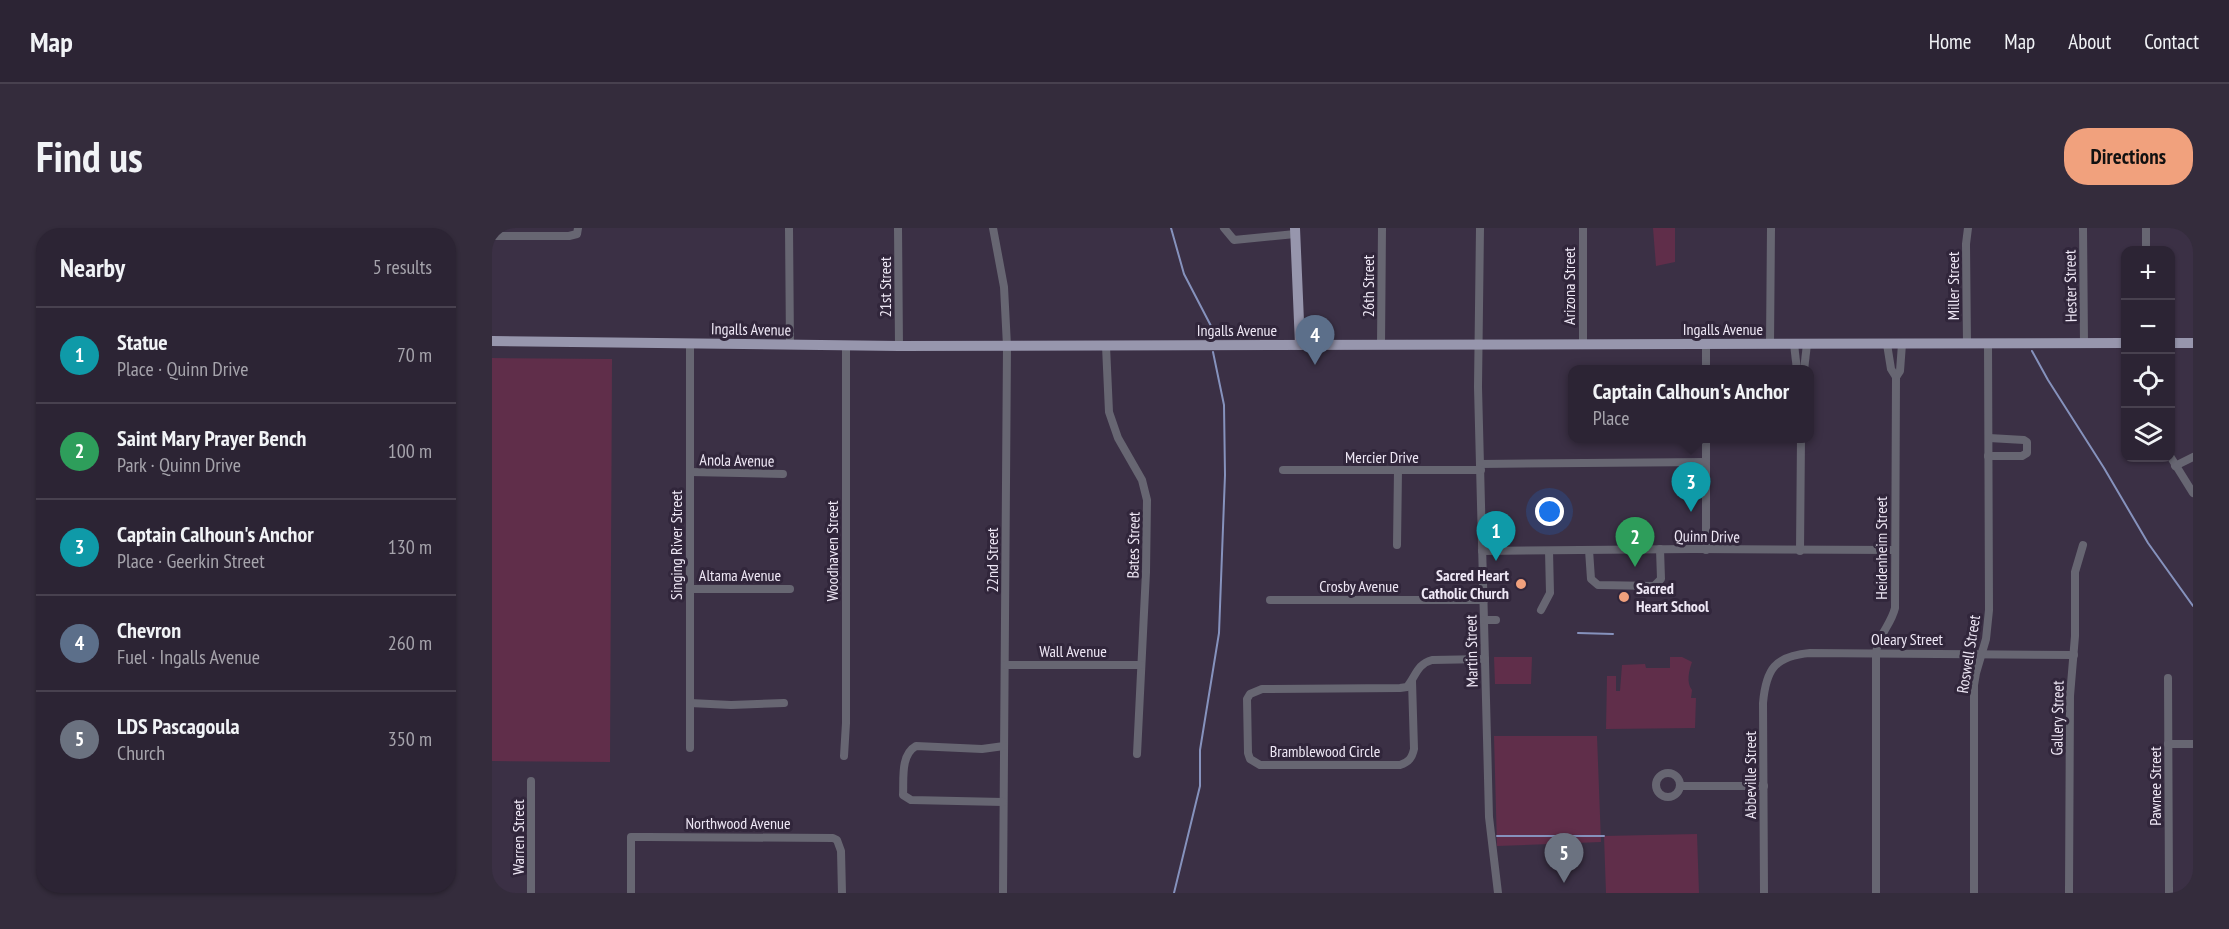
<!DOCTYPE html>
<html lang="en">
<head>
<meta charset="utf-8">
<style>
	body { margin:0; font-family:"PT Sans Narrow",sans-serif; background:#342c3c; color:#f1f3f6 }
	.controls { position:absolute; right:18px; top:18px; display:grid; overflow:hidden; border-radius:12px; box-shadow:0 2px 4px #0004 }
	.controls button { width:54px; height:54px; display:grid; place-items:center; padding:0; border:0; border-bottom:2px solid #48414f; background:#2c2434; color:#f1f3f6; font:30px sans-serif }
	.you { position:absolute; left:1058px; top:284px; width:21px; height:21px; margin:-15px; border:4px solid #fff; border-radius:50%; background:#1a73e8; box-shadow:0 0 0 9px #1a73e833 }
	.badge { display:grid; place-items:center; width:39px; height:39px; border-radius:50%; background:#f1a17d; color:#fff; font-size:20px; font-weight:700 }
	.pin { position:absolute; translate:-50% -50px; filter:drop-shadow(0 2px 3px #0008) }
	.pin::after { content:''; position:absolute; top:32px; width:21px; height:18px; background:inherit; clip-path:polygon(0 0,100% 0,50% 100%) }
	.popup { position:absolute; left:1076px; top:137px; width:246px; height:78px; box-sizing:border-box; display:grid; place-content:center; border-radius:12px; background:#2c2434; filter:drop-shadow(0 2px 4px #0005); font-size:20px; white-space:nowrap; color:#a6a4ac }
	.popup b { font-size:22px; color:#f1f3f6 }
	.popup::after { content:''; position:absolute; left:50%; top:100%; margin-left:-12px; border:12px solid transparent; border-top-color:#2c2434 }
	.list { margin:0; padding:0; list-style:none }
	h2 { display:flex; justify-content:space-between; align-items:center; height:78px; margin:0; padding:0 24px; font-size:26px }
	h2 small { font-size:20px; font-weight:400; color:#a6a4ac }
	.list li { display:grid; grid-template-columns:39px 1fr auto; gap:18px; align-items:center; box-sizing:border-box; height:96px; padding:0 24px; border-top:2px solid #48414f }
	.list b { display:block; font-size:22px; white-space:nowrap }
	.list p { margin:0; font-size:20px; white-space:nowrap; color:#a6a4ac }
	.list em { font-size:20px; font-style:normal; color:#a6a4ac }
	.icon { flex:none; width:33px; height:33px; fill:none; stroke:currentColor; stroke-width:2; stroke-linecap:round; stroke-linejoin:round }
	.map { position:relative; flex:none; width:1701px; height:665px; overflow:hidden; border-radius:24px }
	header { display:flex; align-items:center; gap:36px; box-sizing:border-box; height:84px; padding:0 30px; background:#2c2434; border-bottom:2px solid #48414f }
	header strong { font-size:28px }
	nav { display:flex; gap:33px; margin-inline-start:auto; font-size:21px }
	.intro { display:flex; align-items:center; justify-content:space-between; box-sizing:border-box; height:144px; padding:0 36px }
	h1 { margin:0; font-size:42px }
	.button { padding:15px 27px; border-radius:24px; background:#f1a17d; color:#111; font-size:21px; font-weight:700 }
	main { display:flex; gap:36px; padding:0 36px }
	aside { flex:1; background:#2c2434; border-radius:24px; box-shadow:0 2px 4px #0004 }
	.map>svg:first-child { display:block }
</style>
</head>
<body>
<header>
<strong>Map</strong>
<nav><a>Home</a><a>Map</a><a>About</a><a>Contact</a></nav>
</header>
<div class="intro"><h1>Find us</h1><a class="button">Directions</a></div>
<main>
<aside>
<h2>Nearby<small>5 results</small></h2>
<ul class="list">
<li><span class="badge" style="background:#0f9aa8">1</span><div><b>Statue</b><p>Place · Quinn Drive</p></div><em>70 m</em></li>
<li><span class="badge" style="background:#2e9e5b">2</span><div><b>Saint Mary Prayer Bench</b><p>Park · Quinn Drive</p></div><em>100 m</em></li>
<li><span class="badge" style="background:#0f9aa8">3</span><div><b>Captain Calhoun's Anchor</b><p>Place · Geerkin Street</p></div><em>130 m</em></li>
<li><span class="badge" style="background:#5c6f8a">4</span><div><b>Chevron</b><p>Fuel · Ingalls Avenue</p></div><em>260 m</em></li>
<li><span class="badge" style="background:#6b7280">5</span><div><b>LDS Pascagoula</b><p>Church</p></div><em>350 m</em></li>
</ul>
</aside>
<div class="map">
<svg width="1701" height="665" viewBox="0 0 1701 665">
	<rect width="100%" height="100%" fill="#3b3045"/>
	<g fill="#602e4a">
		<path d="M1161,0H1183V34L1164,38Z"/>
		<path d="M0,130L120,131L118,534L0,533Z"/>
		<path d="M1002,429H1040L1039,456H1003Z"/>
		<path d="M1178,429H1190L1200,434C1197,442 1194,455 1200,462L1199,470H1204L1203,500L1114,501L1115,448H1124V463H1128L1130,437L1153,436L1154,440H1178Z"/>
		<path d="M1002,508H1105L1109,614L1005,618Z"/>
		<path d="M1205,606L1207,665H1114L1112,608Z"/>
	</g>
	<g fill="none" stroke-linecap="round" stroke-linejoin="round">
		<g stroke="#8692bd" stroke-width="2">
			<path d="M679,0L692,46L719,98L720,108"/>
			<path d="M1540,123L1556,152L1612,240L1656,315L1701,378"/>
			<path d="M1086,405L1121,406"/>
			<path d="M1005,608H1112"/>
			<path d="M682,665L708,558V522L727,405L733,247L732,177L721,124"/>
		</g>
		<g stroke="#676672" stroke-width="8">
			<path d="M297,0L298,117"/>
			<path d="M406,0L407,118"/>
			<path d="M501,0L512,59L515,118L511,665"/>
			<path d="M732,0L742,12L803,6"/>
			<path d="M988,0L986,159L997,589L1006,665"/>
			<path d="M1091,0V116"/>
			<path d="M1591,0L1592,115"/>
			<path d="M1654,0V22"/>
			<path d="M0,8H77L85,6L86,0"/>
			<path d="M1214,115V142"/>
			<path d="M1475,115L1474,16L1476,0"/>
			<path d="M1278,116L1279,0"/>
			<path d="M1302,116L1305,142"/>
			<path d="M1395,116L1399,141L1404,149"/>
			<path d="M889,117L890,0"/>
			<path d="M614,118L617,184L626,210L650,252L655,272L654,344L645,526"/>
			<path d="M1312,142L1315,116"/>
			<path d="M1214,210V322"/>
			<path d="M1496,228H1530L1535,225V214L1532,212L1497,210"/>
			<path d="M1678,228L1701,265"/>
			<path d="M988,236L1214,234"/>
			<path d="M1683,238L1701,229"/>
			<path d="M791,242H989"/>
			<path d="M198,244L291,246"/>
			<path d="M905,317L906,242"/>
			<path d="M1097,322L1099,351L1106,357L1162,358L1169,351L1168,321"/>
			<path d="M990,323L1201,321L1403,322"/>
			<path d="M1308,323L1309,210"/>
			<path d="M198,361H298"/>
			<path d="M778,372H992"/>
			<path d="M1049,382L1058,365L1057,323"/>
			<path d="M992,392H1004"/>
			<path d="M513,437H649"/>
			<path d="M1676,450L1677,665"/>
			<path d="M920,453L922,521C920,530 917,534 908,537H768L758,531L756,525L755,471L758,466L770,461L908,460L915,459C924,448 925,436 940,432L993,431"/>
			<path d="M198,475L239,477L292,475"/>
			<path d="M1676,516H1701"/>
			<path d="M198,520V115"/>
			<path d="M352,528L354,495V118"/>
			<circle cx="1176" cy="557" r="12"/>
			<path d="M39,553V665"/>
			<path d="M1188,558H1272"/>
			<path d="M511,574L419,572L411,567C412,552 408,527 424,518L490,521L512,518"/>
			<path d="M139,665V609H156L341,610L345,612L349,623L350,665"/>
			<path d="M1272,665L1271,475C1274,441 1283,428 1318,425L1582,427"/>
			<path d="M1384,665V425C1386,407 1399,397 1403,380L1404,149L1408,143L1410,116"/>
			<path d="M1482,665V457L1484,445L1494,411L1497,382L1496,115"/>
			<path d="M1577,665L1578,468L1583,408V344L1591,317"/>
		</g>
		<g stroke="#9796ad" stroke-width="10">
			<path d="M803,0L808,117"/>
			<path d="M0,113L407,118L1634,115"/>
			<path d="M1678,115H1701"/>
		</g>
	</g>
	<g fill="#f1a17d" stroke="#31263b" stroke-width="2">
		<circle cx="1029" cy="356" r="6"/>
		<circle cx="1132" cy="369" r="6"/>
	</g>
	<g text-anchor="middle" dominant-baseline="central" stroke-width="6" stroke-linejoin="round" paint-order="stroke">
		<g font-size="16" fill="#eee7f5" stroke="#31263b">
			<text transform="translate(876 58) rotate(-90)">26th Street</text>
			<text transform="translate(1077 58) rotate(-90)">Arizona Street</text>
			<text transform="translate(1461 58) rotate(-90)">Miller Street</text>
			<text transform="translate(1578 58) rotate(-91)">Hester Street</text>
			<text transform="translate(393 59) rotate(-90)">21st Street</text>
			<text transform="translate(259 101) rotate(1)">Ingalls Avenue</text>
			<text x="1231" y="101">Ingalls Avenue</text>
			<text x="745" y="102">Ingalls Avenue</text>
			<text x="890" y="229">Mercier Drive</text>
			<text transform="translate(245 232) rotate(1)">Anola Avenue</text>
			<text transform="translate(1215 308) rotate(1)">Quinn Drive</text>
			<text transform="translate(184 317) rotate(-90)">Singing River Street</text>
			<text transform="translate(641 317) rotate(-89)">Bates Street</text>
			<text transform="translate(1389 320) rotate(-90)">Heidenheim Street</text>
			<text transform="translate(340 323) rotate(-90)">Woodhaven Street</text>
			<text transform="translate(500 332) rotate(-90)">22nd Street</text>
			<text x="248" y="347">Altama Avenue</text>
			<text x="867" y="358">Crosby Avenue</text>
			<text x="1415" y="411">Oleary Street</text>
			<text x="581" y="423">Wall Avenue</text>
			<text transform="translate(979 423) rotate(-91)">Martin Street</text>
			<text transform="translate(1476 426) rotate(-81)">Roswell Street</text>
			<text transform="translate(1565 490) rotate(-89)">Gallery Street</text>
			<text x="833" y="523">Bramblewood Circle</text>
			<text transform="translate(1258 547) rotate(-90)">Abbeville Street</text>
			<text transform="translate(1663 558) rotate(-90)">Pawnee Street</text>
			<text x="246" y="595">Northwood Avenue</text>
			<text transform="translate(26 609) rotate(-90)">Warren Street</text>
		</g>
		<g font-size="16" font-weight="bold" fill="#eee7f5" stroke="#31263b" text-anchor="end">
			<text x="1017" y="347">Sacred Heart<tspan x="1017" dy="18">Catholic Church</tspan></text>
			<text x="1144" y="360" text-anchor="start">Sacred<tspan x="1144" dy="18">Heart School</tspan></text>
		</g>
	</g>
</svg>
<div class="controls">
<button>+</button>
<button>−</button>
<button><svg class="icon" aria-label="locate" viewBox="0 0 24 24"><circle cx="12" cy="12" r="6"/><path d="M12 2v4M12 18v4M2 12h4M18 12h4"/></svg></button>
<button><svg class="icon" aria-label="layers" viewBox="0 0 24 24"><path d="M12 4l9 5-9 5-9-5zM3 14l9 5 9-5"/></svg></button>
</div>
<div class="you"></div>
<div class="pin badge" style="left:1004px;top:333px;background:#0f9aa8">1</div>
<div class="pin badge" style="left:1143px;top:339px;background:#2e9e5b">2</div>
<div class="pin badge" style="left:1199px;top:284px;background:#0f9aa8">3</div>
<div class="popup"><b>Captain Calhoun's Anchor</b>Place</div>
<div class="pin badge" style="left:823px;top:137px;background:#5c6f8a">4</div>
<div class="pin badge" style="left:1072px;top:655px;background:#6b7280">5</div>
</div>
</main>
</body>
</html>
